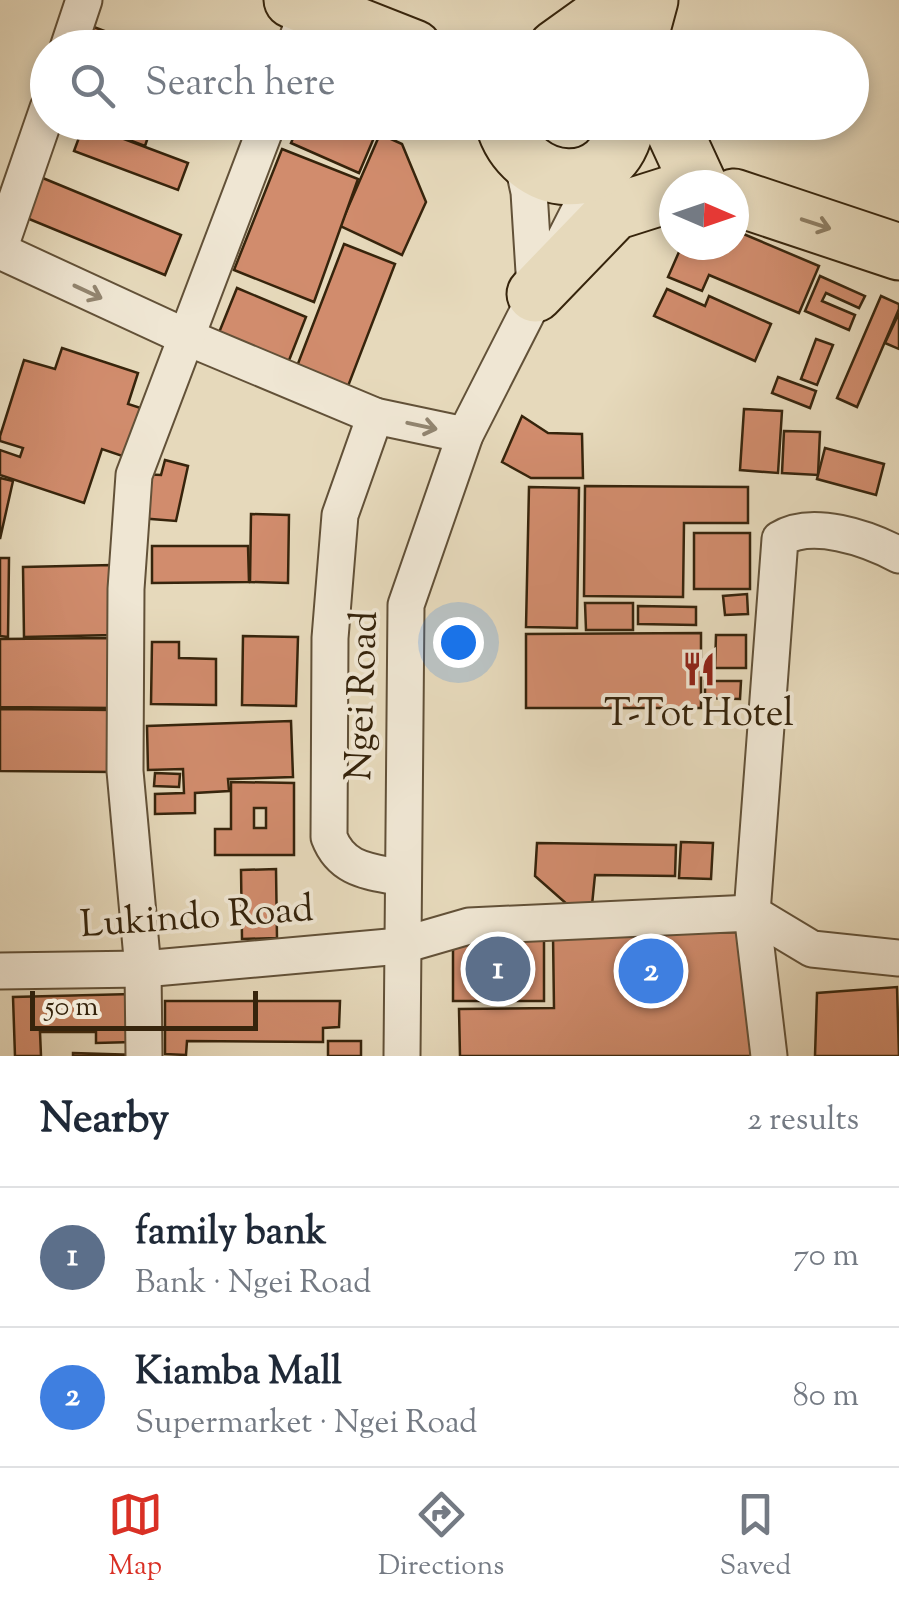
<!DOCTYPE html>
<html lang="en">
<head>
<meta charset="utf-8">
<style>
	body { margin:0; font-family:"Sorts Mill Goudy",serif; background:#f2f2f3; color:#1f2937 }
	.compass { position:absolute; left:659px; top:170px; width:90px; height:90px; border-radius:50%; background:#fff; box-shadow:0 5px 15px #0003; rotate:92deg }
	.scale { position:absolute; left:30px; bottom:25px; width:228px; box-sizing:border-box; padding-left:10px; border:5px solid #36240c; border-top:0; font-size:28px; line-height:35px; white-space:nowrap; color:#36240c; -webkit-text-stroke:8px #efe6d3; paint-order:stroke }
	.you { position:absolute; left:458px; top:642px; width:35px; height:35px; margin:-25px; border:8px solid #fff; border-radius:50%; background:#1a73e8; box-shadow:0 0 0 15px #1a73e833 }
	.badge { display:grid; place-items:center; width:65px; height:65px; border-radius:50%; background:#d93025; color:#fff; font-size:32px; font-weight:700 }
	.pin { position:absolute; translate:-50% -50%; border:5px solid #fff; box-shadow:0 2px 10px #0006 }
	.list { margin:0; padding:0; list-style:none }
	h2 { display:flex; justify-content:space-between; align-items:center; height:130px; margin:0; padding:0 40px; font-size:42px }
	h2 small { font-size:32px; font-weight:400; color:#747a83 }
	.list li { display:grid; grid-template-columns:65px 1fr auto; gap:30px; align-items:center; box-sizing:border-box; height:140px; padding:0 40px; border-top:2px solid #e0e1e3 }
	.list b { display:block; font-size:38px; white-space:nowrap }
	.list p { margin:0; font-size:32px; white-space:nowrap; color:#747a83 }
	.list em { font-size:32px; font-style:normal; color:#747a83 }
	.icon { flex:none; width:55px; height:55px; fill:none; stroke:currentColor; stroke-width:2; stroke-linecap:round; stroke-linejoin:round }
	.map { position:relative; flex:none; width:899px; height:1056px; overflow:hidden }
	.search { position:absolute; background:#fff; box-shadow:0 5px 15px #0003; left:30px; right:30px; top:30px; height:110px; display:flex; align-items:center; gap:25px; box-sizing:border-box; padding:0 35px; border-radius:55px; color:#747a83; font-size:38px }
	.sheet { height:410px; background:#fff }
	nav { display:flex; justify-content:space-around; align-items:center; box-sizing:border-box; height:140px; border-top:2px solid #e0e1e3; background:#fff; font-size:28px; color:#747a83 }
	nav a { display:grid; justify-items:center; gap:5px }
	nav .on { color:#d93025 }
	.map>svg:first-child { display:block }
</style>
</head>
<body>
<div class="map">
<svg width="899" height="1056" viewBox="0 0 899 1056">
	<rect width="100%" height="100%" fill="#e6d9bb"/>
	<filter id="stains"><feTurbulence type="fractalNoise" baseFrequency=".002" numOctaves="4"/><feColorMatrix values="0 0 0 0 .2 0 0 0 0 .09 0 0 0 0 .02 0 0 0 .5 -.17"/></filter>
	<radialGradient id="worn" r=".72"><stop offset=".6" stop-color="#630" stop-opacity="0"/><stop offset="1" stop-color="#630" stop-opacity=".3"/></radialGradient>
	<g fill="#d18c6d" stroke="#36240c" stroke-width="2.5" fill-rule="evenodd">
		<path d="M91,26L150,48H83Z"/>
		<path d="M81,122H153L145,146Z"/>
		<path d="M300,122H351L376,133L359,173L291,143Z"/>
		<path d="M84,124L188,163L178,190L74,151Z"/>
		<path d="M380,134L402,144L426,202L402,255L340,226Z"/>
		<path d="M282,149L358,179L314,302L234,270Z"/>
		<path d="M33,174L181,235L165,275L17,214Z"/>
		<path d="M734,230L819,266L799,313L709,275L702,291L668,277L682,245H734Z"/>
		<path d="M344,244L395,264L345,394L294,374Z"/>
		<path d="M820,276L865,296L859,308L826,293L822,301L855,315L849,330L805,311Z"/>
		<path d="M237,288L306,317L286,368L216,340Z"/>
		<path d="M667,289L705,306L709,296L771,324L755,361L654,316Z"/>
		<path d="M881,296L899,304V309L857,407L837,398Z"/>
		<path d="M899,313V349L885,343Z"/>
		<path d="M816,339L833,345L817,385L801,379Z"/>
		<path d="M62,348L138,373L128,404L150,411L134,460L102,449L84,503L0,475V450L20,457L23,448L0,441V436L24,360L55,369Z"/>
		<path d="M778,377L816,391L810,408L772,393Z"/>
		<path d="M744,409L782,411L778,473L740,470Z"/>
		<path d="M522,416L548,433L582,434L583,478H531L502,462Z"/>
		<path d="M784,431L820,432L818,475L782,473Z"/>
		<path d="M825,448L884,464L876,495L817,479Z"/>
		<path d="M165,460L188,466L176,521L139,518L141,474L161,475Z"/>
		<path d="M0,478L13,481L0,539Z"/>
		<path d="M585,486L748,487V523H684L683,597L584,596Z"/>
		<path d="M529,487L579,488L577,628L526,627Z"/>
		<path d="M251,514L289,515L288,583L250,582Z"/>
		<rect x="694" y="533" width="56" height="56"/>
		<path d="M152,546H248L249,582L152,583Z"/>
		<path d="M0,558H9L8,637L0,636Z"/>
		<path d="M112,565L113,635L24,637L23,567Z"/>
		<path d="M747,594L748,614L725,615L723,596Z"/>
		<path d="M585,603H633V630H586Z"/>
		<path d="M638,606L696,607V625L638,624Z"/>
		<path d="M701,633V708H526V634Z"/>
		<path d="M716,635H746V668H715Z"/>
		<path d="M243,636L298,637L296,706L242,705Z"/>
		<path d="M113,638V708L0,707V639Z"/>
		<path d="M152,642H179V658L216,659V705L151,704Z"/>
		<path d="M705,681H741L740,699L705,698Z"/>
		<path d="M0,709L114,710L113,772L0,771Z"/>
		<path d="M291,721L293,777L228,779L229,791L195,793V813L155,814V794L184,793L183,769L148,770L147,726Z"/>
		<path d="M155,773L180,774L179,787L154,786Z"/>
		<path d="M231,782L294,783V855H215V829H231ZM254,808H266V828H254Z"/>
		<path d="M681,842L713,843L711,879L679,878Z"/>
		<path d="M537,843L676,845L675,876L595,875L592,905L569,906L535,876Z"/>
		<path d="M276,869L277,938L242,939L241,870Z"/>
		<path d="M749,932L751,1056H460L459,1009L554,1008L553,935Z"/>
		<path d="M453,937L544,938V1001H453Z"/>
		<path d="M897,987L899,1056H815L817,993Z"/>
		<path d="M132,994L133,1042L96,1043V1032H40L41,1056H15L13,997Z"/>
		<path d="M165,1001H340L339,1027L323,1028V1042L187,1041L186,1055L165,1054Z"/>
		<rect x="328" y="1041" width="33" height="15"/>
		<path d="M73,1053L138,1055V1056H73Z"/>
	</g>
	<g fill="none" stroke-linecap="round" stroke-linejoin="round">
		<g stroke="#625138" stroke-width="39">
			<g id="minor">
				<path d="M68,48L84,0"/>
				<path d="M294,48L308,8"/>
				<path d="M522,160L529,192L535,288"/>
				<path d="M0,247L48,108"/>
				<path d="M0,251L184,336L375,416L465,435"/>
				<path d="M375,416L340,515L330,638L329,837C342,871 370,871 402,878"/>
				<path d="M0,971L143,969L400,946L469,926L752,913L812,949L899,958"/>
				<path d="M144,1056L143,969L125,771L126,589L134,475L268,122"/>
				<path d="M402,1056L406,605L465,435L603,164"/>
				<path d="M769,1056L752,913L780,539C812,519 867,538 899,555"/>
			</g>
		</g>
		<g stroke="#36240c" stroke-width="59">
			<g id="primary">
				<path d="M670,122L699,185"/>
				<path d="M734,197L899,252"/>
				<path d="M535,294L614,212L674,193"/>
			</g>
		</g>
		<g stroke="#36240c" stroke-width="59">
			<g id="trunk">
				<path d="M292,0L414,48"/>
				<path d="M556,48L623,0"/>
				<path d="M637,48L650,0"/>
				<path d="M503,122C523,192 614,198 627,122"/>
			</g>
		</g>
		<use href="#minor" stroke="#efe6d3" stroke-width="35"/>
		<use href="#primary" stroke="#e6d9bb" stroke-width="55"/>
		<use href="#trunk" stroke="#e6d9bb" stroke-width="55"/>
	</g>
	<defs><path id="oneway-shaft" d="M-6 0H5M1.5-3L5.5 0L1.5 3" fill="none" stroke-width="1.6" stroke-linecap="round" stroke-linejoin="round" transform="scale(2.5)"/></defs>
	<use stroke="#8e7e64" href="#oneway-shaft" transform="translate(816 224) rotate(18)"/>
	<g stroke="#928570">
		<use href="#oneway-shaft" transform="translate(88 292) rotate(25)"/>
		<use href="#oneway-shaft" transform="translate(422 426) rotate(12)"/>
	</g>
	<defs>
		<g id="restaurant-bare" transform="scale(2.7)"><path d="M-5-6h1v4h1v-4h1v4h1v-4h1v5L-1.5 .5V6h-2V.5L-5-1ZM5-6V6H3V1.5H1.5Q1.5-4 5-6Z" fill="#8f2418" stroke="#efe6d3" stroke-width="2.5" paint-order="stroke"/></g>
	</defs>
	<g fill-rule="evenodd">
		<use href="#restaurant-bare" x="699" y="669"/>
	</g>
	<g text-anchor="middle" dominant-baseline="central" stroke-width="8" stroke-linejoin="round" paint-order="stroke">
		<g font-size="38" fill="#36240c" stroke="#efe6d3">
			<text transform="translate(364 696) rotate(-88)">Ngei Road</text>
			<text transform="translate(197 919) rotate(-4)">Lukindo Road</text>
		</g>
		<g font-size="38" fill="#36240c" stroke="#efe6d3">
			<text x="699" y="716">T-Tot Hotel</text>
		</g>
	</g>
	<rect width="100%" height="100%" filter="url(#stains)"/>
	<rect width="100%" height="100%" fill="url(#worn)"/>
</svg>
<svg class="compass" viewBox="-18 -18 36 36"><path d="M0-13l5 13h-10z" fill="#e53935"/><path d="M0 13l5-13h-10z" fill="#747a83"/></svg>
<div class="scale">50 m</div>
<div class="you"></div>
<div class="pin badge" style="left:498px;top:969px;background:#5c6f8a">1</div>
<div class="pin badge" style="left:651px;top:971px;background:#3f7fe0">2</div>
<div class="search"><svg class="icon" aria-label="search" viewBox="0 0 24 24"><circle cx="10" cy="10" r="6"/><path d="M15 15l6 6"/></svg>Search here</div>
</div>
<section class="sheet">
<h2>Nearby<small>2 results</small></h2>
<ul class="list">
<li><span class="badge" style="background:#5c6f8a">1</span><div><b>family bank</b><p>Bank · Ngei Road</p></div><em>70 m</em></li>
<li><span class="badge" style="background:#3f7fe0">2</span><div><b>Kiamba Mall</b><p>Supermarket · Ngei Road</p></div><em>80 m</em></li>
</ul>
</section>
<nav>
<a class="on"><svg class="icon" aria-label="map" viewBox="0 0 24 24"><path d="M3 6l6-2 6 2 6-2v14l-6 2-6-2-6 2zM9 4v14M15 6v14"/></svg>Map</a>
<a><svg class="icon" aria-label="directions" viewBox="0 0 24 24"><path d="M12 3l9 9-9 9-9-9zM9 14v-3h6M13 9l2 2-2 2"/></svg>Directions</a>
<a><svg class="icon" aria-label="saved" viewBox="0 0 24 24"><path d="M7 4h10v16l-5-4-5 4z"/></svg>Saved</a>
</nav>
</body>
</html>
